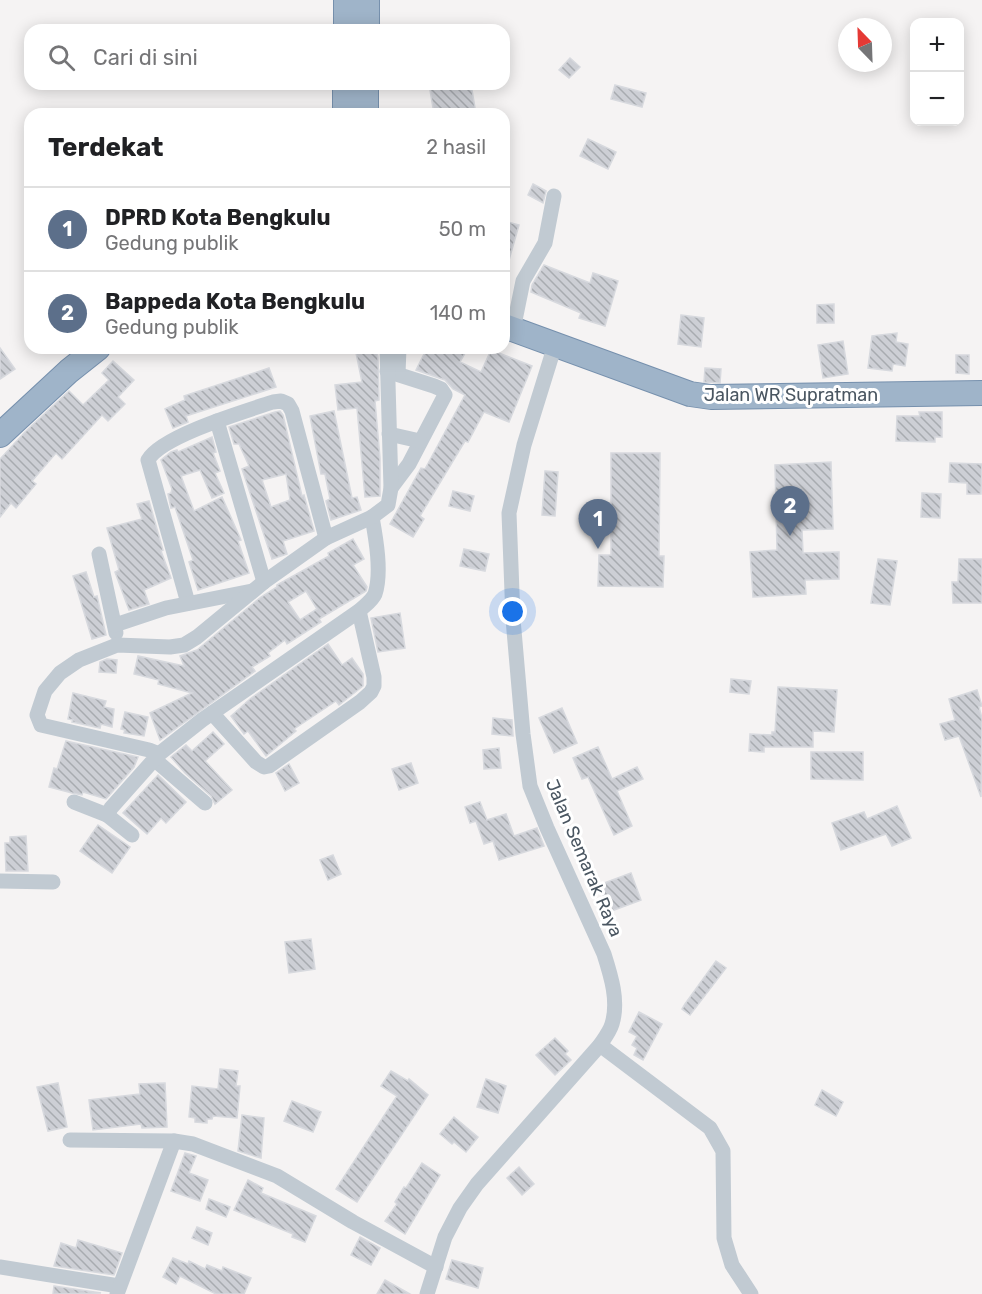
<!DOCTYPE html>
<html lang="id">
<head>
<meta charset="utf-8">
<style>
	body { margin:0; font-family:Rubik,sans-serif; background:#f2f2f2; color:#202124 }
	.controls { position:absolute; right:18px; top:18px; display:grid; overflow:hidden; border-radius:12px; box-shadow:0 3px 15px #0003 }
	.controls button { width:54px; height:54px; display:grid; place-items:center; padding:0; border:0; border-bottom:2px solid #e0e0e0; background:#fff; color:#202124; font:30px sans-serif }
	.compass { position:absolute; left:838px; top:18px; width:54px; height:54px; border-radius:50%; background:#fff; box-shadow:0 3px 15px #0003; rotate:337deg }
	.you { position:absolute; left:513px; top:612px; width:21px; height:21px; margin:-15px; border:4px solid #fff; border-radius:50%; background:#1a73e8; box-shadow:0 0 0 9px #1a73e833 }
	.badge { display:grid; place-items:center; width:39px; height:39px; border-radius:50%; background:#1a73e8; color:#fff; font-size:20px; font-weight:700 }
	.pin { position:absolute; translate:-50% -50px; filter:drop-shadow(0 2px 3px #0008) }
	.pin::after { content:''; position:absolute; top:32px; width:21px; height:18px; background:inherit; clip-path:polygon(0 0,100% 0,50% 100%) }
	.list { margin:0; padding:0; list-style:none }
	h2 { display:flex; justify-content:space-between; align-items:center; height:78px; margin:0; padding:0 24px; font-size:26px }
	h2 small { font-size:20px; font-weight:400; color:#757577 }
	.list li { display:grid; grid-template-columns:39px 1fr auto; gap:18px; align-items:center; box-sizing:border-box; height:84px; padding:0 24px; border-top:2px solid #e0e0e0 }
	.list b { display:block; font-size:22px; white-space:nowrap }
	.list p { margin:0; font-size:20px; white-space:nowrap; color:#757577 }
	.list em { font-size:20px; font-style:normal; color:#757577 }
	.icon { flex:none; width:33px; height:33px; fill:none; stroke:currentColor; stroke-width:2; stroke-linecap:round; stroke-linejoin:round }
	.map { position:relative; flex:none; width:982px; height:1294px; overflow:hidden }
	.search { position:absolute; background:#fff; box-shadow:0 3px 15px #0003; left:24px; top:24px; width:486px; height:66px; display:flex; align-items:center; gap:15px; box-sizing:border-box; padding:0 21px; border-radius:18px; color:#757577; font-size:22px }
	.panel { position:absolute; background:#fff; box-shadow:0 3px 15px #0003; left:24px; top:108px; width:486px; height:246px; border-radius:18px }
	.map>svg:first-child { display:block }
</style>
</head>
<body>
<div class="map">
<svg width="982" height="1294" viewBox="0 0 982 1294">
	<defs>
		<pattern id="building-back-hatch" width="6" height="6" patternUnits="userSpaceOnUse" patternTransform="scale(1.5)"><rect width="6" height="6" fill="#cdcfd5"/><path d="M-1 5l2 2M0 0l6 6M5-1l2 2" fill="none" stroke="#a8abb0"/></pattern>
	</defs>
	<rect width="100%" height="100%" fill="#f5f3f3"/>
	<g fill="url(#building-back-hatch)" stroke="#d7d9de" stroke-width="1.5" fill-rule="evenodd">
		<path d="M570,58L580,67L569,78L559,70Z"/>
		<path d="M429,84H471L476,114H434Z"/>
		<path d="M615,85L646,93L642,107L611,99Z"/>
		<path d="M588,139L616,152L608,169L580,156Z"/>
		<path d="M533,184L546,191L543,203L528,195Z"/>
		<path d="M504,221L519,225L507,267H504Z"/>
		<path d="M544,265L590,283L593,273L618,281L605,326L579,318L581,313L531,292L532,285Z"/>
		<path d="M834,304V323H817V305Z"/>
		<path d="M681,315L704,318L701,347L678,344Z"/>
		<path d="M897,333L896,342L908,344L905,366L893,364L892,371L868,368L872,336Z"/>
		<path d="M843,341L848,374L823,378L818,345Z"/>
		<path d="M0,348L15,369L0,379Z"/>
		<path d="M355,348H376L378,357L379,400L375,401L380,458V496L365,497L357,408L338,410L335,385L362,382Z"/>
		<path d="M427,348H468L460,362L481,372L491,350L532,366L509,422L484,412L468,442L465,441L420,516L424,519L413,537L390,524L421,468L425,469L465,395L453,389L445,380L416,370Z"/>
		<path d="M956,355H969V374L956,373Z"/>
		<path d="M113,361L134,380L118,397L125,404L108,421L102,415L62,459L56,453L32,481L36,484L16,508L11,503L0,517V459L26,431L69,391L83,405L109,380L102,373Z"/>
		<path d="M269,368L276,387L186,416L188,422L173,428L165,409L185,400L184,396Z"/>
		<path d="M705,368L721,369L720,383L704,382Z"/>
		<path d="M334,411L352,498L357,497L361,510L331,520L326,501L330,499L325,474H321L310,416Z"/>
		<path d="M275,412L280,411L283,415L302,496L304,495L314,531L283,541L287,554L272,559L242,469L249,466L239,444H234L229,427ZM286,474L290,500L271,507L262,480Z"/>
		<path d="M919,412H942V437H935V442L896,441L897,416H920Z"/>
		<path d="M212,437L216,452L213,453L220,471L215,473L224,493L212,498L200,470L181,476L194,511L222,497L241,540L238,541L249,573L198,590L189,562L193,560L175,507L171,508L168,494L171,493L172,489L161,460L171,452L177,450L178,452Z"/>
		<path d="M611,453H660L659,556H664L663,587L598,586L599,555H611Z"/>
		<path d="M831,462L833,529L802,530L803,553L839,552V579L805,580L806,594L753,597L750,552L777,550L775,465Z"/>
		<path d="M950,463L982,464L981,494H967V483L949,482Z"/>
		<path d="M545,471L558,472L555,516L542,515Z"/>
		<path d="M453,491L474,496L470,511L449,506Z"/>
		<path d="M922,493L941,494L940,518L921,517Z"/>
		<path d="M149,501L163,550L161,551L171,578L144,590L149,604L129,610L115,572L119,570L107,528L142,519L137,504Z"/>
		<path d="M353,539L364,559L353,565L367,587L366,591L319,619L321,622L287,644L285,640L268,653L270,656L252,667L255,671L160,740L150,713L192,693L158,684L159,680L134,674L138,656L184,666L180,656L197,650L261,597L277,587V585L329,556L328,553ZM306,591L317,609L300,620L288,602Z"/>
		<path d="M464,549L489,554L485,571L460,566Z"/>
		<path d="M878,559L897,561L890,605L871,603Z"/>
		<path d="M959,559H982V603H953L952,582H958Z"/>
		<path d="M86,572L94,597L97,596L106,635L92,639L73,576Z"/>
		<path d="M400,613L405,648L378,652L371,618Z"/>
		<path d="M328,644L342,665L352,658L363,674V686L339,705L336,701L294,729L296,731L266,756L248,731L244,734L231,716L250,699Z"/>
		<path d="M107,659L117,660L116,673L99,672L100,662Z"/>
		<path d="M731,679L751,681L749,694L730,692Z"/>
		<path d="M778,687L837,690L834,732L813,731V747H764V752L749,751L750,734L772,735V732H775Z"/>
		<path d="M977,690L982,706L979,707L982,718L981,797L959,736L945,740L940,724L955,720L949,699Z"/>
		<path d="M73,693L106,701L104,707L114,709L112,727L101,724L100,728L72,722L73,720L68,719Z"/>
		<path d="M562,708L577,743L554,753L539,718Z"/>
		<path d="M125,712L148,717L144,736L124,733L125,730L121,729Z"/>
		<path d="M493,718L512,720L513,736L492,734Z"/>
		<path d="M213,732L224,744L205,761L232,790L215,804L211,796L185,773L171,757L186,745L192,751Z"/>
		<path d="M66,741L138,757L134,767L106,799L83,792L82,795L72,793L49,787L54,768L57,769Z"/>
		<path d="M598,747L612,779L637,767L643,779L617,791L632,826L614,835L588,777L582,779L573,758Z"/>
		<path d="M499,748L501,768L484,769L483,750Z"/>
		<path d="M811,752H863V780L811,779Z"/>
		<path d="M411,763L418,783L399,790L392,769Z"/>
		<path d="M289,764L299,783L285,791L276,773Z"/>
		<path d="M158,775L186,802L166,823L161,818L147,834L123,813Z"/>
		<path d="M480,802L487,820L506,814L514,836L537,828L544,846L499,860L493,841L484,844L476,821L470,823L465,807Z"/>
		<path d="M897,806L911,838L892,846L886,834L841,850L832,823L864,812L867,819Z"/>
		<path d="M98,825L130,847L112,873L80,851Z"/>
		<path d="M26,836L28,871H6L5,843H10V837Z"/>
		<path d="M333,855L341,874L328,880L320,860Z"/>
		<path d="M631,873L641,900L609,912L599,885Z"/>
		<path d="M311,939L315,969L289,973L285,942Z"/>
		<path d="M716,961L726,968L690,1015L682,1009L685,1004Z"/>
		<path d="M639,1012L662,1024L643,1060L634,1055L637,1048L632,1045L637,1036L629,1032Z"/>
		<path d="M555,1038L568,1051L565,1054L571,1060L555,1075L536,1055Z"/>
		<path d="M220,1069L238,1071L236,1086H240L237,1118L213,1116L212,1119H207V1123L195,1122V1118L189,1117L192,1086L218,1089Z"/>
		<path d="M391,1071L408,1081L409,1079L428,1095L357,1202L336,1189L397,1096L381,1086Z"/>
		<path d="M486,1079L506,1086L498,1113L477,1107Z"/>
		<path d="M58,1083L67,1127L48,1131L37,1087Z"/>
		<path d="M165,1083L167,1127L142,1128L141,1124L93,1130L89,1100L140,1094L139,1084Z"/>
		<path d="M822,1090L843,1102L836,1116L815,1105Z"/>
		<path d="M292,1101L321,1112L313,1132L284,1121Z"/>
		<path d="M242,1115L264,1118L261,1158L238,1151Z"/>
		<path d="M454,1117L478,1137L466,1152L454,1142L452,1144L440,1134Z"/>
		<path d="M185,1153L196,1156L189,1173L208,1180L200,1201L171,1191Z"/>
		<path d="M422,1163L440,1175L405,1234L385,1221L397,1204L395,1202L404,1187L406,1188Z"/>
		<path d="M519,1167L534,1184L522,1195L507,1178Z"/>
		<path d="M248,1180L263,1188L261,1193L316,1216L305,1242L292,1237L293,1234L234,1210Z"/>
		<path d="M209,1199L230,1207L226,1217L206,1209Z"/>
		<path d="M197,1227L212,1233L208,1245L192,1238Z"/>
		<path d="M360,1237L380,1248L371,1265L351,1255Z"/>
		<path d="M78,1240L122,1253L114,1275L54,1266L61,1243L76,1248Z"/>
		<path d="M173,1258L188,1264L189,1261L205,1269L207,1265L222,1271L223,1267L251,1278L244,1294H216L180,1276L176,1284L163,1277Z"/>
		<path d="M452,1260L483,1268L478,1288L446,1279Z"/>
		<path d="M385,1280L410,1294H377Z"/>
		<path d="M54,1286L101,1293L53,1294Z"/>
	</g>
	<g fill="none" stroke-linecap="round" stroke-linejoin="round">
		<g stroke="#7690ad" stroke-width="26">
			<g id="trunk">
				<path d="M346,30V0"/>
				<path d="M367,30V0"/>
				<path d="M345,114V84"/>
				<path d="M366,114V84"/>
				<path d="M504,326L690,394L711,397L982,393"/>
				<path d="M0,435L69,371L98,348"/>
			</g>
		</g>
		<g stroke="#c1cad2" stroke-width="15">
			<path d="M513,330L523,281L545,243L554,196"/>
			<path d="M387,371L434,386L441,389L445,395L409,464L391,488"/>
			<path d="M398,374L399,348"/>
			<path d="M217,421L264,582"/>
			<path d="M389,434L420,441"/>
			<path d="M99,554L116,633"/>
			<path d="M188,603L148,460C161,436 246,411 273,402L281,401L288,404L292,411L326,538"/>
			<path d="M115,625L166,608L252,591"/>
			<path d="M212,713L256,762L264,767L269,766L360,702L371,692L374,686V677L359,611"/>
			<path d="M159,754L202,720L359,611C364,606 372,601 375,594C382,573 376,539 372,517"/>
			<path d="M154,759L205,803"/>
			<path d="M74,802L107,815L132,835"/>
			<path d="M107,815L111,808L159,754L149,750L41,725L37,715L45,691L60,673L79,660L117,645L170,647L184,645L197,637L264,582L326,538L372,517L388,505L391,488L387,348"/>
			<path d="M0,881L53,882"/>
			<path d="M600,1045L710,1128L723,1151L724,1238L732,1265L751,1294"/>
			<path d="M70,1140L174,1141L193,1144L277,1176L353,1222L436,1267"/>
			<path d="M0,1267L119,1286"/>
			<path d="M117,1294L174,1141"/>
			<path d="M427,1294L445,1237L460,1208L477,1184L600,1045C604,1039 610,1031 612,1024C619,1001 611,976 604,954L547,828L530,786L523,734L513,619L509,513L524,445L555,345"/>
		</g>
		<use href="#trunk" stroke="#9fb4c9" stroke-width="24"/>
	</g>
	<g text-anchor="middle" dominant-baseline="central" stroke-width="6" stroke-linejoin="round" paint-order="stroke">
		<g font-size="18" fill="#4a5661" stroke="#fff">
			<text x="791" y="395">Jalan WR Supratman</text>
			<text transform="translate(584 858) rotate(67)">Jalan Semarak Raya</text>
		</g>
	</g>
</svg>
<div class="controls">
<button>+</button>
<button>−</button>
</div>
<svg class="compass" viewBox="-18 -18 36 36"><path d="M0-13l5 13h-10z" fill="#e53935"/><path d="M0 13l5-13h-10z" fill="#757577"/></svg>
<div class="you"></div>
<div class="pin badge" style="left:598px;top:549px;background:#5c6f8a">1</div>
<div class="pin badge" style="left:790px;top:536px;background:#5c6f8a">2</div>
<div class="search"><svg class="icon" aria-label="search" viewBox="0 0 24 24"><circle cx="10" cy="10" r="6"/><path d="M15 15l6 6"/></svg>Cari di sini</div>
<section class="panel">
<h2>Terdekat<small>2 hasil</small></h2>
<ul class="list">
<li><span class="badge" style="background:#5c6f8a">1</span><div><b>DPRD Kota Bengkulu</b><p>Gedung publik</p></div><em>50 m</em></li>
<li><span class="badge" style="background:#5c6f8a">2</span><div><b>Bappeda Kota Bengkulu</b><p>Gedung publik</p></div><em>140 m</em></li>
</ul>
</section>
</div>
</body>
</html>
